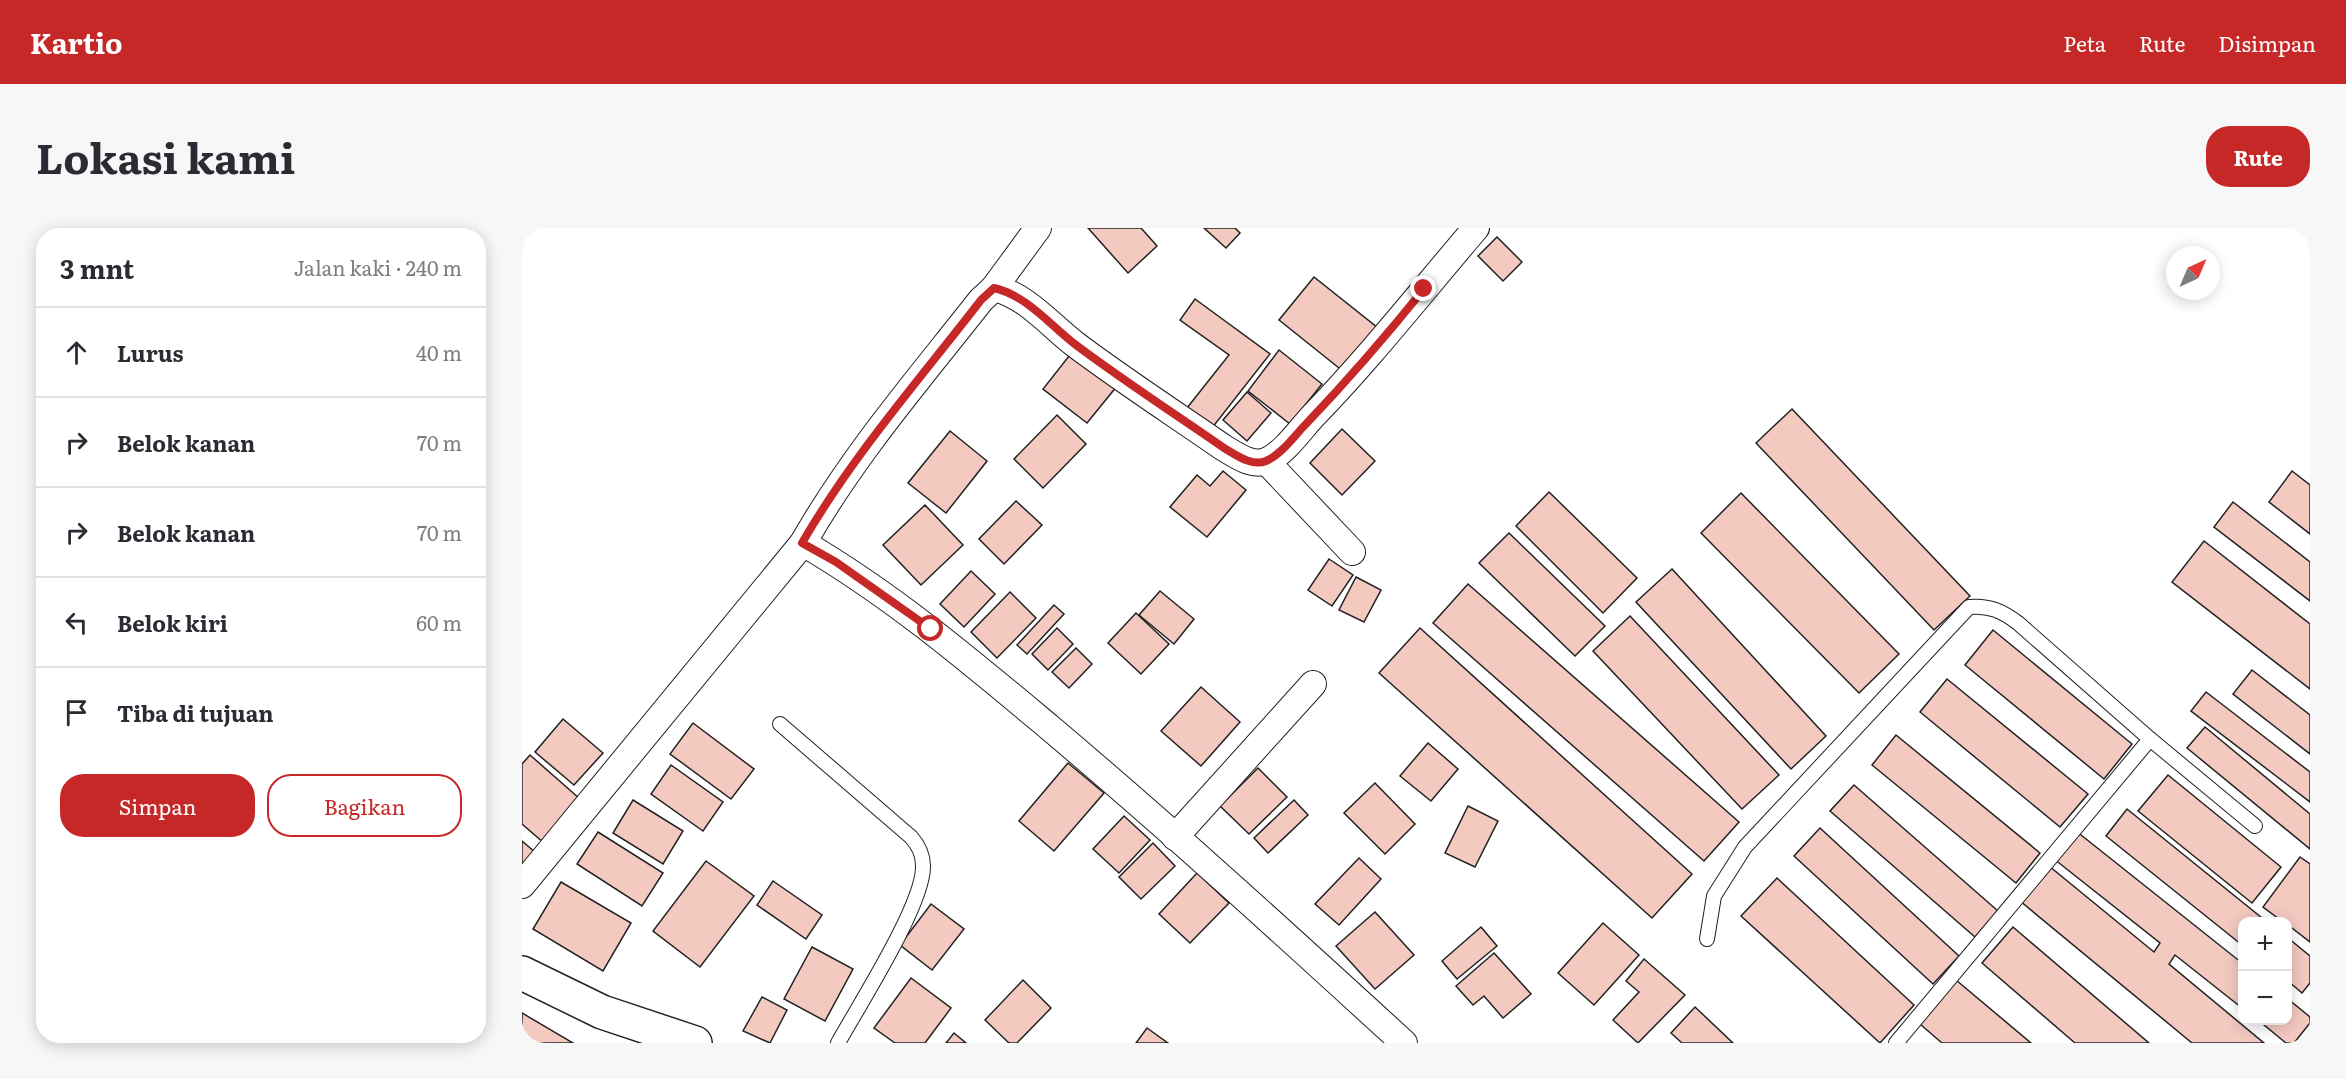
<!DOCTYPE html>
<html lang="id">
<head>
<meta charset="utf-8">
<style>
	body { margin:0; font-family:Literata,serif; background:#f7f7f7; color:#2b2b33 }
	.controls { position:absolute; right:18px; bottom:18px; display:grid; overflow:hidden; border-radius:12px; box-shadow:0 3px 15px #0003 }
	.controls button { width:54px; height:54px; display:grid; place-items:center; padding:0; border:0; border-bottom:2px solid #e1e1e2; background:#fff; color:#2b2b33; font:30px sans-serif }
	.compass { position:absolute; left:1644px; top:18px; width:54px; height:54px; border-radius:50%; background:#fff; box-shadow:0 3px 15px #0003; rotate:44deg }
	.stop { position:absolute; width:18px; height:18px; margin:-14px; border:4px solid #c62828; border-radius:50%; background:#fff }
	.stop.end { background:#c62828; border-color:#fff; box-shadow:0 2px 6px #0008 }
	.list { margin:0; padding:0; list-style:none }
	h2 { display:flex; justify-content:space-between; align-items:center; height:78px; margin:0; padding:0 24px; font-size:26px }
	h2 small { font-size:20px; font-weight:400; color:#7c7c81 }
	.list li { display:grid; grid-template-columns:39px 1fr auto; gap:18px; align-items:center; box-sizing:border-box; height:90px; padding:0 24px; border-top:2px solid #e1e1e2 }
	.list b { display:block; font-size:22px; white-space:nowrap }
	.list em { font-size:20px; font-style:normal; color:#7c7c81 }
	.actions { display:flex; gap:12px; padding:18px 24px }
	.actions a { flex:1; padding:14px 0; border:2px solid #c62828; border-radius:24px; text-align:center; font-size:21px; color:#c62828 }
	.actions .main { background:#c62828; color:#fff }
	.icon { flex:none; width:33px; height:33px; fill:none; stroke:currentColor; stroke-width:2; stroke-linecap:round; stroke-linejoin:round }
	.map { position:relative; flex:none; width:1788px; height:815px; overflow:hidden; border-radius:24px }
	header { display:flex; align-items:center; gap:36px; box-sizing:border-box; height:84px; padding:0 30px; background:#c62828; color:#fff }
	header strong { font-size:28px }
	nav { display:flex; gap:33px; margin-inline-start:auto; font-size:21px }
	.intro { display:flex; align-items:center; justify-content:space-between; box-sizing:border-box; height:144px; padding:0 36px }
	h1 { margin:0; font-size:42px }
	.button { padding:15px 27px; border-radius:24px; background:#c62828; color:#fff; font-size:21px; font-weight:700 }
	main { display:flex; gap:36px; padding:0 36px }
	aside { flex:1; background:#fff; border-radius:24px; box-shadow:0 3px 15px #0003 }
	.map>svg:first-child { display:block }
</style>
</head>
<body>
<header>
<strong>Kartio</strong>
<nav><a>Peta</a><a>Rute</a><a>Disimpan</a></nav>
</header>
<div class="intro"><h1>Lokasi kami</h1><a class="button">Rute</a></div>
<main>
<aside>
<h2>3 mnt<small>Jalan kaki · 240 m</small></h2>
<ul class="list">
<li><svg class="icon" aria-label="ahead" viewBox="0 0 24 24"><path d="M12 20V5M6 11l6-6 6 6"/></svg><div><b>Lurus</b></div><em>40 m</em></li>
<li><svg class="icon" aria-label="right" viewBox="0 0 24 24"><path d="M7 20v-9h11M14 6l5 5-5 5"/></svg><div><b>Belok kanan</b></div><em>70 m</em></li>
<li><svg class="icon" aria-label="right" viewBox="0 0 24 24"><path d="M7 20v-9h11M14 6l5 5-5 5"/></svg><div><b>Belok kanan</b></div><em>70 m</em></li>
<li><svg class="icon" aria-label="left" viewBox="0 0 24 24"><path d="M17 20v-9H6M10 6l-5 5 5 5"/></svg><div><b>Belok kiri</b></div><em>60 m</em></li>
<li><svg class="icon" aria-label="arrive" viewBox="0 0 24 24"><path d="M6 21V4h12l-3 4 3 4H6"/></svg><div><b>Tiba di tujuan</b></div></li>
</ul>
<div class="actions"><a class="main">Simpan</a><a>Bagikan</a></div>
</aside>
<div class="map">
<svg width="1788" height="815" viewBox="0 0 1788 815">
	<rect width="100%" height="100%" fill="#fff"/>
	<g fill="#f3c9c0" stroke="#222" stroke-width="1.5">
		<path d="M566,0H619L635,18L606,45Z"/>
		<path d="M682,0H713L718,5L704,20Z"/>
		<path d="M975,9L1000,34L981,53L956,28Z"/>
		<path d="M792,49L861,104L827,148L757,92Z"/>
		<path d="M673,71L748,126L690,200L665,180L707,127L658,92Z"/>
		<path d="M757,122L800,156L768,196L726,163Z"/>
		<path d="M551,123L595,158L565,195L521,161Z"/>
		<path d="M725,164L749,185L725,213L701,192Z"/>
		<path d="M1270,181L1448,368L1412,402L1234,215Z"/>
		<path d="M535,187L564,216L521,260L492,231Z"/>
		<path d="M820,201L853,233L820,267L788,235Z"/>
		<path d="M428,203L465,233L424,285L386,255Z"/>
		<path d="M701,243L724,262L685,309L648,279L675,247L688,258Z"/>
		<path d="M1770,243L1788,257V306L1747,274Z"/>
		<path d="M1027,264L1115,350L1081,385L994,298Z"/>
		<path d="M1219,265L1377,426L1337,465L1179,305Z"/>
		<path d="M494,273L520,297L482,336L457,311Z"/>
		<path d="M1711,274L1788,334V373L1692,299Z"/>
		<path d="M403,277L441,317L399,357L361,317Z"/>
		<path d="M987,305L1083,398L1053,428L957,335Z"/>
		<path d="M1682,313L1788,396V461L1650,354Z"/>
		<path d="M807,331L831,347L810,378L786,362Z"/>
		<path d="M1150,341L1304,508L1269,541L1114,374Z"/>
		<path d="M449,343L473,366L442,399L418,376Z"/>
		<path d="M834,349L859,362L842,394L817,382Z"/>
		<path d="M946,356L1217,594L1182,633L911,395Z"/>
		<path d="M638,363L672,391L652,416L617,387Z"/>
		<path d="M488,364L514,390L475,430L449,404Z"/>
		<path d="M532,377L542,386L505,426L495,417Z"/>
		<path d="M614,385L647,416L619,446L586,415Z"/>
		<path d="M1108,388L1257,547L1220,581L1071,423Z"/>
		<path d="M535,400L551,416L526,442L510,426Z"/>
		<path d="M898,400L1170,646L1130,690L857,445Z"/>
		<path d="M1471,402L1610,516L1582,551L1443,437Z"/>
		<path d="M554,420L570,436L547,460L530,444Z"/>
		<path d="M1730,442L1788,487V526L1711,466Z"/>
		<path d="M1425,451L1566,566L1538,599L1398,484Z"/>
		<path d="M679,459L718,494L679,538L639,503Z"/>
		<path d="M1684,464L1788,544V574L1669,483Z"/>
		<path d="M41,491L81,525L52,557L13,524Z"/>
		<path d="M171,495L232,541L209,571L148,526Z"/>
		<path d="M1683,499L1788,586V621L1665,520Z"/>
		<path d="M1374,507L1518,625L1494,655L1350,537Z"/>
		<path d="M906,515L936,541L909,573L878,548Z"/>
		<path d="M8,527L66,578L29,621L0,596V536Z"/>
		<path d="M546,535L582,565L532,623L497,593Z"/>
		<path d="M149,537L201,574L181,603L129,566Z"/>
		<path d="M736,540L765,569L727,606L698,578Z"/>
		<path d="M1646,547L1759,639L1730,675L1616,583Z"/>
		<path d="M853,555L893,596L863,626L822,585Z"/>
		<path d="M1332,557L1476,683L1453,709L1308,583Z"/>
		<path d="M111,572L161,603L141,636L91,605Z"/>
		<path d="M772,572L786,587L746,625L732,610Z"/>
		<path d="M946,578L976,593L953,639L923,625Z"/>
		<path d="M1605,581L1745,694H1720V717L1584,608Z"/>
		<path d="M602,588L628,612L597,645L571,621Z"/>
		<path d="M1298,600L1437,728L1411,756L1272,628Z"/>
		<path d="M1554,603L1720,735V780L1653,727L1647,736L1742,815H1670L1498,673L1527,638L1632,724L1638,715L1532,631Z"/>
		<path d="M76,604L141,645L120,678L55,636Z"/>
		<path d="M0,613L13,624L0,640Z"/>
		<path d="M631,615L653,638L619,671L597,649Z"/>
		<path d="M1778,629L1788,636V714L1766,697V694H1761L1741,679Z"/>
		<path d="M837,630L859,651L817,697L793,676Z"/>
		<path d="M184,633L232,668L178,739L131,703Z"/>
		<path d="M675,645L707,675L668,715L637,686Z"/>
		<path d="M1255,650L1392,777L1358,815L1219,688Z"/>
		<path d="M251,653L300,687L284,711L235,677Z"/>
		<path d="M39,654L109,695L81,743L11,701Z"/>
		<path d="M409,676L442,701L410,742L378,717Z"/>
		<path d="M853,684L892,727L853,761L814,718Z"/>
		<path d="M1081,695L1117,727L1072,777L1036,745Z"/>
		<path d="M959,699L975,718L935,751L920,733Z"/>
		<path d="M1491,699L1627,815H1553L1460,735Z"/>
		<path d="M1766,710L1788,728V755L1780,765L1766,753Z"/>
		<path d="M290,719L331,741L303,793L262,771Z"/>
		<path d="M972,725L1009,766L981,790L962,768L951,777L934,758Z"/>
		<path d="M1122,731L1163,767L1116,815L1091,792L1117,764L1104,753Z"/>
		<path d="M389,750L429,780L403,815H373L352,800Z"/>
		<path d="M501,752L529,780L495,815H487L463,792Z"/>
		<path d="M1434,752L1509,815H1420L1398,796Z"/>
		<path d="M240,769L265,782L248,815L221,803Z"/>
		<path d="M1766,771L1788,789V795L1772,815H1764L1736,792H1766Z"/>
		<path d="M1173,779L1211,815H1160L1149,805Z"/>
		<path d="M0,785L51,815H0Z"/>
		<path d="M625,800L646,815H614Z"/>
		<path d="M432,805L444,815H424Z"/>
	</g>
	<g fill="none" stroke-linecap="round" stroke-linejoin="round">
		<g stroke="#222" stroke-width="16">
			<g id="service">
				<path d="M258,496L389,609C397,618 401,626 401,638C402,676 337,777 316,815"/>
				<path d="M1185,711L1192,668L1223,619L1447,379C1467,377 1480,383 1496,395L1628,511L1733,598"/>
				<path d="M1374,815L1628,511"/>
			</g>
		</g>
		<g stroke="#222" stroke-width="28">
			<g id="minor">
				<path d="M472,60C504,67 529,98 554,117C602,153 653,186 702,220C714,227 730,239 745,233C763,224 778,202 791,188C849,128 900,63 954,0"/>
				<path d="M744,233L830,324"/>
				<path d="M281,315C370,367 448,433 527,499C648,601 765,708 882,815"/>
				<path d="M653,609L791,456"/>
				<path d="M0,657L281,315C331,227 397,151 459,72L472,60L516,0"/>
			</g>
		</g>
		<g stroke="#222" stroke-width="36">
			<path id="primary" d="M0,745L80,784L173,815"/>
		</g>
		<use href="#service" stroke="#fff" stroke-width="14"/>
		<use href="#minor" stroke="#fff" stroke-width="26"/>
		<use href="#primary" stroke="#fff" stroke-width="33"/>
	</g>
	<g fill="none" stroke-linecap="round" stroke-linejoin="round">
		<path stroke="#c62828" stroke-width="8" d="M409,401L314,334L280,315C331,227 398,151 459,72L472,60C504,67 529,98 554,117C602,153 653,186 702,220C714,227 730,239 744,233C760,226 773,207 784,196C826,152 864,108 902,61"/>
	</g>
</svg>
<div class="controls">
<button>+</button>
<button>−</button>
</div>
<svg class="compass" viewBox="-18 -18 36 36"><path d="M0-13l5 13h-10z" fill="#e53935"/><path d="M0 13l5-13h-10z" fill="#7c7c81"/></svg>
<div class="stop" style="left:409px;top:401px"></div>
<div class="stop end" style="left:902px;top:61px"></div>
</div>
</main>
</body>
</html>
